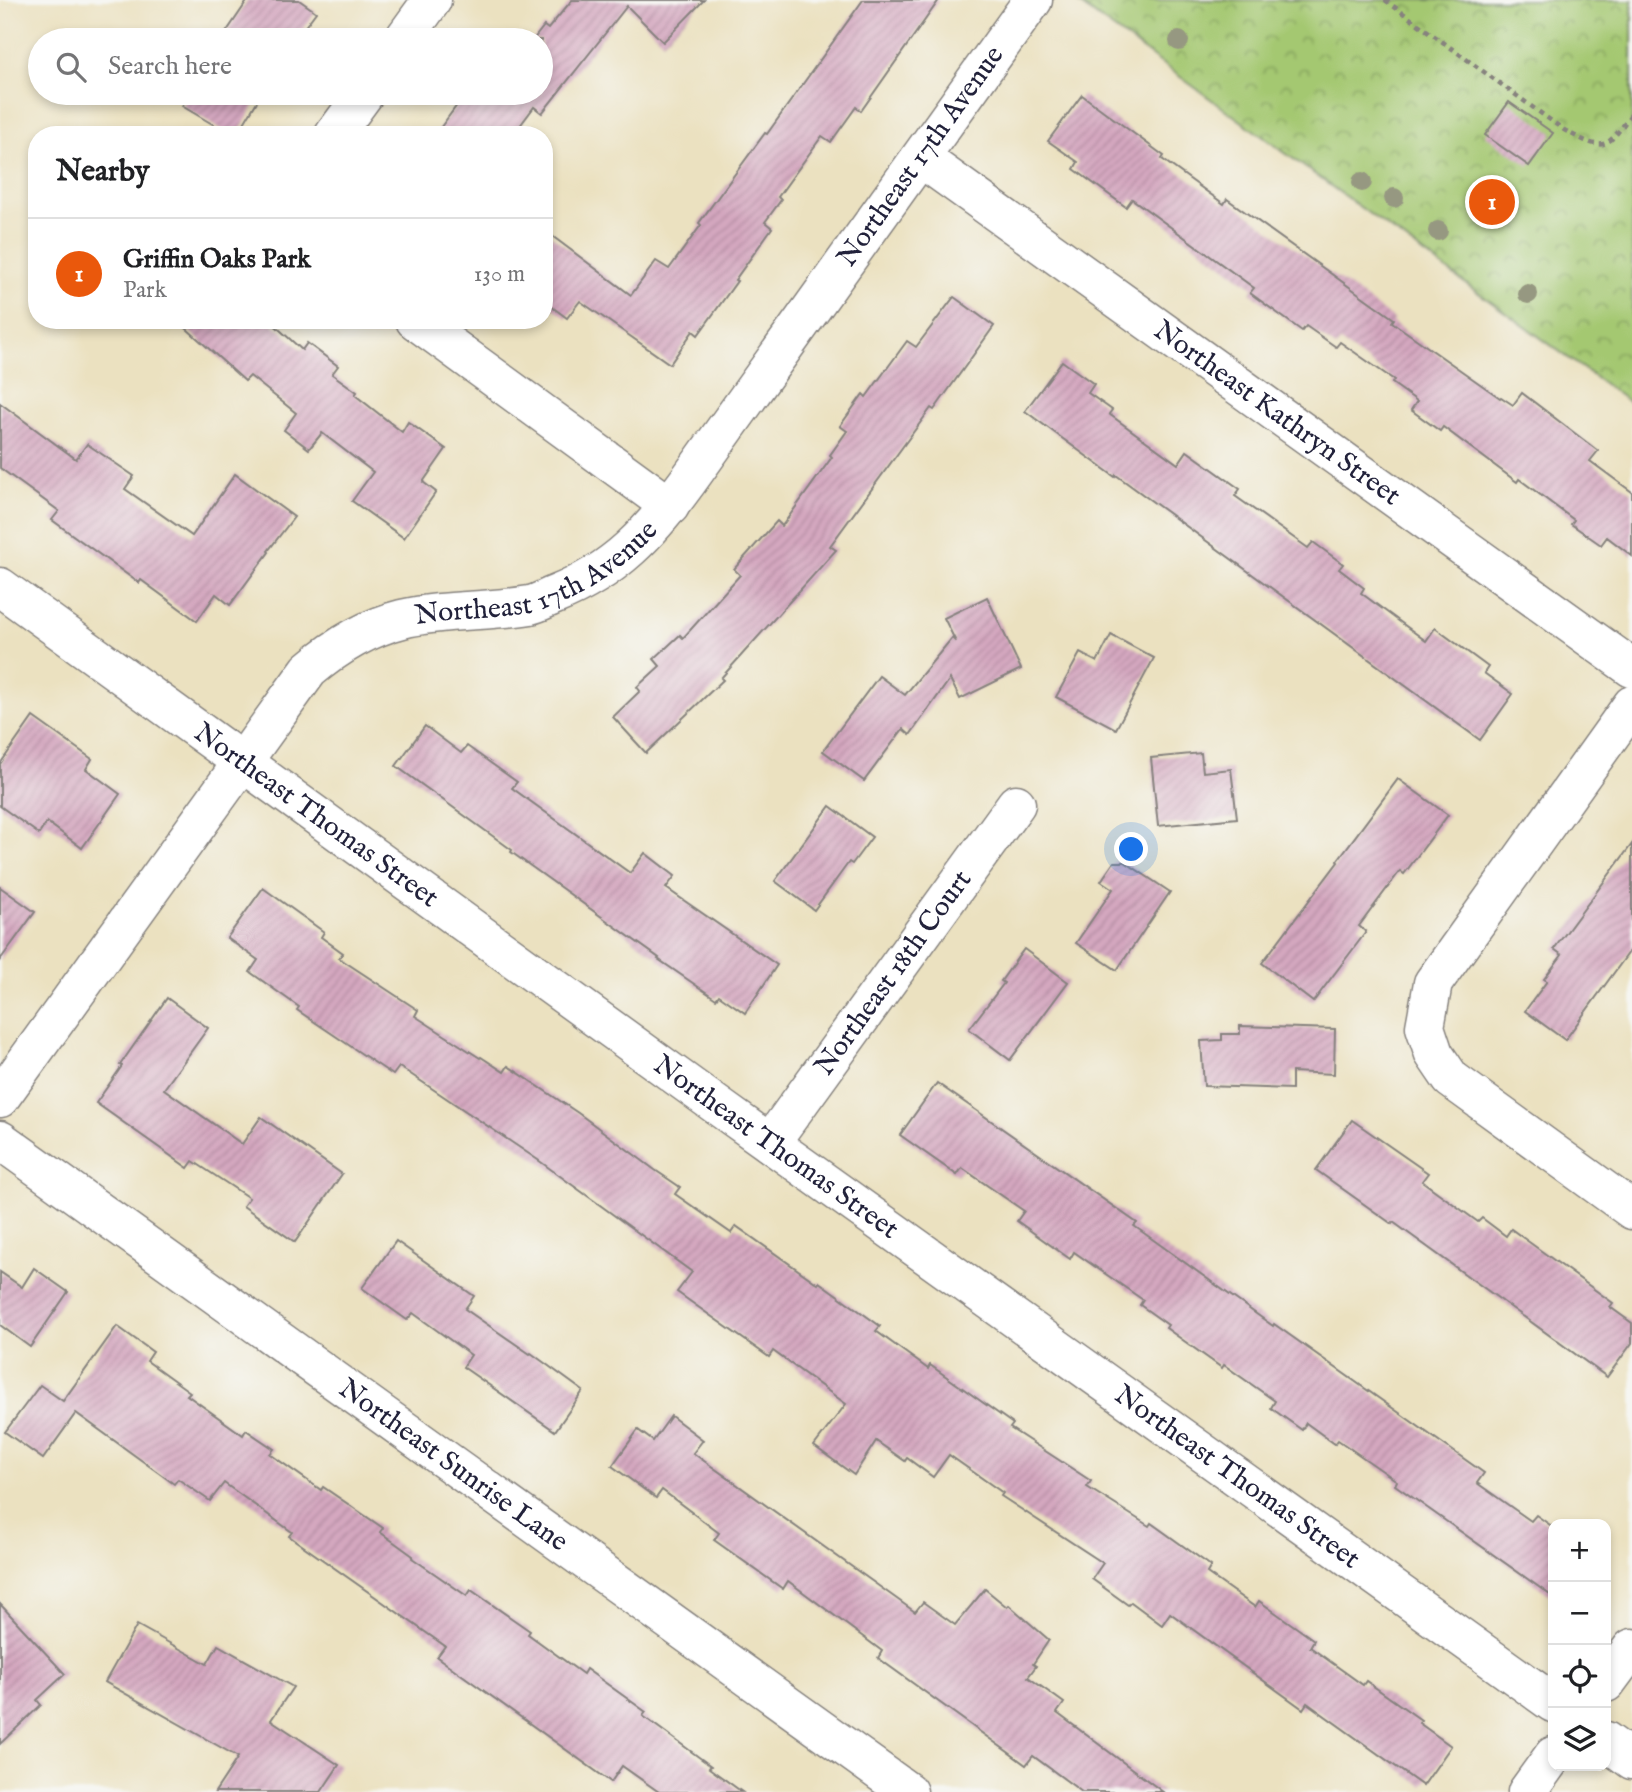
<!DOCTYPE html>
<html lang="en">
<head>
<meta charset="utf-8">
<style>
	body { margin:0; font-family:"IM FELL English",serif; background:#f6f6f6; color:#202124 }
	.controls { position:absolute; right:21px; bottom:21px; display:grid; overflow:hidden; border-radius:14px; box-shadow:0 4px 10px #0003 }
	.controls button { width:63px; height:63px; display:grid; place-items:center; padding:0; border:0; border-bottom:2px solid #e0e0e0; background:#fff; color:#202124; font:35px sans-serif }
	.you { position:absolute; left:1132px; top:850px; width:24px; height:24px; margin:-18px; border:5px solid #fff; border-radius:50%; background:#1a73e8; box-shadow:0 0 0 10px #1a73e833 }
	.badge { display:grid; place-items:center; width:46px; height:46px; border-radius:50%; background:#ea580c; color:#fff; font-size:23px; font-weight:700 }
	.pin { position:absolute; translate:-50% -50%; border:4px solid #fff; box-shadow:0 2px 7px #0006 }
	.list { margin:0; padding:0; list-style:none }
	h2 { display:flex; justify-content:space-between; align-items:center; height:91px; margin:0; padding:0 28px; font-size:30px }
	h2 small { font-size:23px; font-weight:400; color:#757577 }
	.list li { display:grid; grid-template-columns:46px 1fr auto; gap:21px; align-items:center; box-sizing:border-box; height:112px; padding:0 28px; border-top:2px solid #e0e0e0 }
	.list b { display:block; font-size:26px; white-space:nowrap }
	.list p { margin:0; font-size:23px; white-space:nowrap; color:#757577 }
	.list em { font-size:23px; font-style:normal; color:#757577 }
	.icon { flex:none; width:38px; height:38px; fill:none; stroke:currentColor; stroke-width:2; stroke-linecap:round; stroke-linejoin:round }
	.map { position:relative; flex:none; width:1632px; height:1792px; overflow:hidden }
	.search { position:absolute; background:#fff; box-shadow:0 4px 10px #0003; left:28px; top:28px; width:525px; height:77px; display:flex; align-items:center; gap:18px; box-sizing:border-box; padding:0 24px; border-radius:38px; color:#757577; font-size:26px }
	.panel { position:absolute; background:#fff; box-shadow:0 4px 10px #0003; left:28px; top:126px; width:525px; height:203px; border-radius:28px }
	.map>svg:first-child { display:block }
</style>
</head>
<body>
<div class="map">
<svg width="1632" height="1792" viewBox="0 0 1632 1792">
	<defs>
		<pattern id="park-crowns" width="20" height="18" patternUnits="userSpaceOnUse" patternTransform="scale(1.75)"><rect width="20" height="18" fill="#a4c871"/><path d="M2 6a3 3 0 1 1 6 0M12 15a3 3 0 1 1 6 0" fill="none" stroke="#85a25e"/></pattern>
		<pattern id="building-hatch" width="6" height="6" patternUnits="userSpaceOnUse" patternTransform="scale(1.75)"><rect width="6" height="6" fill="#d4a7bf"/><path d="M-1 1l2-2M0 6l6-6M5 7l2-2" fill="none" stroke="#b68fa5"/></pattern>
	</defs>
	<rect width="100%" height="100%" fill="#f6f6f2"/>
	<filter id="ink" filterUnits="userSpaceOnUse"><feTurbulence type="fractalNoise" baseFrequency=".0143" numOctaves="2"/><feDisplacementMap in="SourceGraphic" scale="14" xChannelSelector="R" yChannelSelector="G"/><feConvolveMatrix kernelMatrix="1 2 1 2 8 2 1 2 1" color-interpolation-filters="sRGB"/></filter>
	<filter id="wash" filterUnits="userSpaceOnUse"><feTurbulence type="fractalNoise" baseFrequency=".00686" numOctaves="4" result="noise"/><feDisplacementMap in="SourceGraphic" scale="28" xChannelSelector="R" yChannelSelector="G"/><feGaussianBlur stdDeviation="1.57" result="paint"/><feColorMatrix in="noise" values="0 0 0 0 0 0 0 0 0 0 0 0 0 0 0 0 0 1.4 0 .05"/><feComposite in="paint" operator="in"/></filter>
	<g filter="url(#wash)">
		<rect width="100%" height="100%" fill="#ebe1c0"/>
		<path fill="url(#park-crowns)" stroke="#637556" stroke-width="2" d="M1074,0H1632V404Z"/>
		<g id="blocks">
			<g fill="url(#building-hatch)">
				<path d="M248,0H299L316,12L295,40H221Z"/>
				<path d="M572,0H704L663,42L627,6L542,113L534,107L513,135H435L466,93H541V40H533L544,26L548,29Z"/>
				<path d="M863,0H939L861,111L856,107L831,142L822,136L778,197L781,200L765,222L772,228L735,280L737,281L698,335L693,331L670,364L580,301L567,318L544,301V230L631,295L656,261L669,269L701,225L699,223L765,133L767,134Z"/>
				<path d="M190,93H262L237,135H231L182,106Z"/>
				<path d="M1082,95L1164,156L1162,159L1224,204L1227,199L1394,319L1392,322L1500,398L1501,397L1513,405L1522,393L1598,451L1590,461L1632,492V556L1607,537L1601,545L1571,524L1574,520L1519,479L1517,482L1443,427L1440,431L1411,410L1417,401L1392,383L1394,380L1340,342L1336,347L1306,326L1302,331L1250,293L1254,288L1132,199L1126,207L1074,169L1078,162L1048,141Z"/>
				<path d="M1509,102L1553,133L1529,166L1485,135Z"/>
				<path d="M954,297L994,326L934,410L931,408L830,546L836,550L721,678L723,680L646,753L613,717L640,691L637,687L660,666L654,659L680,635L683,638L740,575L734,569L777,521L782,526L832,457L830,455L847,431L840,426L863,394L866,397L907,341L916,347Z"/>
				<path d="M177,320H269L302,350L307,343L338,366L332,374L357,392L355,395L402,432L408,422L446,449L423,482L436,492L404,538L352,501L373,472L322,433L309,449L284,430L296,413L250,376L245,381Z"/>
				<path d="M1062,361L1094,384L1088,393L1112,410L1109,414L1178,464L1187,451L1240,489L1235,496L1308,548L1313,542L1343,564L1339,569L1364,588L1361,593L1426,641L1435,628L1488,667L1484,673L1513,694L1480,740L1116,475L1115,477L1025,411Z"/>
				<path d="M0,403L76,459L87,444L134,476L125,489L192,536L235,474L294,517L268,551L269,552L230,605L216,594L197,621L141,580L139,583L52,520L59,511L0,468Z"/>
				<path d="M987,597L1021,669L960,699L950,679L910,735L903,729L864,781L823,751L879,676L905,695L952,638L956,642L944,618Z"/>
				<path d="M1111,635L1154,658L1116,729L1056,697L1080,653L1097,662Z"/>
				<path d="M33,717L92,759L86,769L120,794L82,848L47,822L39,834L0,806V764Z"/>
				<path d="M425,726L461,753L467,746L517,782L512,788L630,873L645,853L675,876L666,888L777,965L745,1013L719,995L716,999L658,959L659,958L511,852L512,850L396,766Z"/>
				<path d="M1201,753L1203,772L1231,769L1237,818L1158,826L1151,758Z"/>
				<path d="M1398,779L1448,815L1404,874L1400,871L1359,926L1366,932L1313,1002L1262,963L1338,862L1337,861Z"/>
				<path d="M830,806L872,837L852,864L849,862L814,910L775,881Z"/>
				<path d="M1632,844V948L1565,1040L1525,1011L1547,981L1544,979L1562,955L1554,949Z"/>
				<path d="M1114,862H1125L1170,892L1117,970L1076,943L1113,889L1101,881Z"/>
				<path d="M0,887L35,912L0,960Z"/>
				<path d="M263,888L324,932L321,937L343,953L339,958L418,1010L415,1016L480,1058L481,1057L504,1072L508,1066L578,1113L655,1170L680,1187L675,1194L731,1233L736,1226L818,1284L819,1282L880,1326L876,1331L928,1369L930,1365L1013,1424L1010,1428L1091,1481L1087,1487L1149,1526L1151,1523L1211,1566L1207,1573L1255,1607L1259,1601L1314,1640L1310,1647L1363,1685L1366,1681L1421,1720L1419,1723L1451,1746L1423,1786L1307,1703L1303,1709L1170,1613L1162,1625L1131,1602L1128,1605L1092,1579L1103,1563L1001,1496L1003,1493L949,1455L933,1477L907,1458L905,1461L876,1441L854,1475L814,1446L846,1404L773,1351L769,1357L677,1292L692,1272L538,1160L409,1073L399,1067L393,1075L297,1010L299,1007L250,972L258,960L227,938Z"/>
				<path d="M1024,949L1068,982L1010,1060L969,1029L1004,983L1001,981Z"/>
				<path d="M167,998L208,1028L164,1089L242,1144L261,1117L342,1174L295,1242L243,1206L249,1198L193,1161L188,1168L96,1103L122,1066L120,1065Z"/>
				<path d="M1240,1026L1335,1029L1334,1074L1292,1072V1089L1204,1086L1201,1041L1222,1040V1034H1240Z"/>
				<path d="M937,1083L1137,1223L1134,1226L1273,1326L1274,1324L1484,1473L1477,1483L1531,1521L1536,1515L1553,1527V1597L1395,1485L1397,1481L1338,1440L1335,1444L1306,1423L1302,1430L1271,1408L1275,1401L1224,1365L1222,1368L1166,1328L1168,1325L1140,1305L1143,1300L1074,1252L1070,1259L1017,1221L1024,1211L962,1168L957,1175L900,1135Z"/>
				<path d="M1352,1120L1428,1173L1422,1181L1478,1222L1482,1218L1506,1236L1511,1229L1613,1303L1610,1307L1632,1323V1343L1607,1377L1393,1222L1392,1224L1316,1170Z"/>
				<path d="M396,1241L474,1296L465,1309L530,1354L531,1353L583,1391L555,1431L463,1367L471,1355L413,1313L407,1320L362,1288Z"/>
				<path d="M34,1268L68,1292L30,1347L0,1325V1272L22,1287Z"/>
				<path d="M117,1326L153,1352L147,1361L190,1392L187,1395L243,1435L246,1430L274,1449L270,1454L321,1490L323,1487L383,1528L380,1532L413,1556L412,1558L467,1596L471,1590L530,1631L528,1634L583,1674L586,1669L646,1712L643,1716L711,1766L709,1768L742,1792H659L622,1766L611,1782L437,1657L445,1646L289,1536L292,1532L224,1483L210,1501L178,1479L174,1484L76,1413L43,1459L5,1432L40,1385L63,1401Z"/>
				<path d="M671,1416L703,1440L693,1453L915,1612L923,1602L955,1625L985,1589L1007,1607L1009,1605L1049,1640L1033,1664L1036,1666L1028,1677L1064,1703L1057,1713L1163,1792H1082L1033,1756L1026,1765L878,1658L882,1651L788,1581L783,1589L714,1540L719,1533L662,1490L656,1498L612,1466L638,1430L653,1441Z"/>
				<path d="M0,1604L65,1674L37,1700L41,1705L0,1744Z"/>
				<path d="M137,1625L207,1664L218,1645L293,1687L271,1720L339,1765L321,1792H215L238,1757L105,1682Z"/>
			</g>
		</g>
	</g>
	<g filter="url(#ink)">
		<use href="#blocks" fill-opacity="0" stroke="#86827e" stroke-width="2"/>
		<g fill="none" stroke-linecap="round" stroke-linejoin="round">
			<g stroke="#86827e" stroke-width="41">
				<g id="minor">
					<path d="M403,40L432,0"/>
					<path d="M334,135L365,93"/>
					<path id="s1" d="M921,158L1632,668"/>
					<path d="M415,320L670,506"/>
					<path id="s2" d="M0,587L722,1109L1553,1703"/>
					<path d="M1632,705L1433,983L1425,1027L1434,1054L1451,1079L1632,1210"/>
					<path id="s3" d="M0,1098L309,670C336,647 366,628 402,619C442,609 489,612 530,605C539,603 547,598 555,595C615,571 651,532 688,481L1033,0"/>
					<path id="s4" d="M770,1143L1016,804"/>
					<path d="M1606,1683L1632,1648"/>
					<path d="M1606,1741L1632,1760"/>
					<path d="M1527,1792L1553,1756"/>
				</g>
			</g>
			<g stroke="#86827e" stroke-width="41">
				<g id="tertiary">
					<path id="s5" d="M0,1140L908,1792"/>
				</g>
			</g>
			<path stroke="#86827e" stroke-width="4.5" stroke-dasharray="5 5" stroke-linecap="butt" d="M1385,0L1564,130C1605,152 1605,151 1632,113"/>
			<use href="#minor" stroke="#fff" stroke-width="38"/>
			<use href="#tertiary" stroke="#fff" stroke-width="38"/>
		</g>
		<g fill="#969881">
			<circle cx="1179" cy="41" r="10"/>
			<circle cx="1362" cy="182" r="10"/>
			<circle cx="1394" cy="198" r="10"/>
			<circle cx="1438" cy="231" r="10"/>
			<circle cx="1528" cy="294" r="10"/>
		</g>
	</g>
	<g text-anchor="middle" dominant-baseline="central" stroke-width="7" stroke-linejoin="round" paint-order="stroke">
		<g font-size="28" fill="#22223b" stroke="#f6f6f2">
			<text stroke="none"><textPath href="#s3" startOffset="1368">Northeast 17th Avenue</textPath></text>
			<text stroke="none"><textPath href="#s1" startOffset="438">Northeast Kathryn Street</textPath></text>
			<text stroke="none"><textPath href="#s3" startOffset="780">Northeast 17th Avenue</textPath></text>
			<text stroke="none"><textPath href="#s2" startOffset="390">Northeast Thomas Street</textPath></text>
			<text stroke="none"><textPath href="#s4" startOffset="210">Northeast 18th Court</textPath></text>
			<text stroke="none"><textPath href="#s2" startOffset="957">Northeast Thomas Street</textPath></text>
			<text stroke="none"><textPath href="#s5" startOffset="558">Northeast Sunrise Lane</textPath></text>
			<text stroke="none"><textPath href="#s2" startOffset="1524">Northeast Thomas Street</textPath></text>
		</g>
	</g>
</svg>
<div class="controls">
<button>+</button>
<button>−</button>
<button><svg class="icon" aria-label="locate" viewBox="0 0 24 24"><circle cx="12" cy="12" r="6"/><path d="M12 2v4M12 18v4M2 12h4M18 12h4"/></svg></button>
<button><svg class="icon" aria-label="layers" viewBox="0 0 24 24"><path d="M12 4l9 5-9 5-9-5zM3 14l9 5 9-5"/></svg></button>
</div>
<div class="you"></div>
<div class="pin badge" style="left:1492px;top:202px">1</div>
<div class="search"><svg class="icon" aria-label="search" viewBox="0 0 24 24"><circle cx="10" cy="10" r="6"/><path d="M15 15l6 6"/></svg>Search here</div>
<section class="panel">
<h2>Nearby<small></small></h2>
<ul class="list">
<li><span class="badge">1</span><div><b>Griffin Oaks Park</b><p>Park</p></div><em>130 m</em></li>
</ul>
</section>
</div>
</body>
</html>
